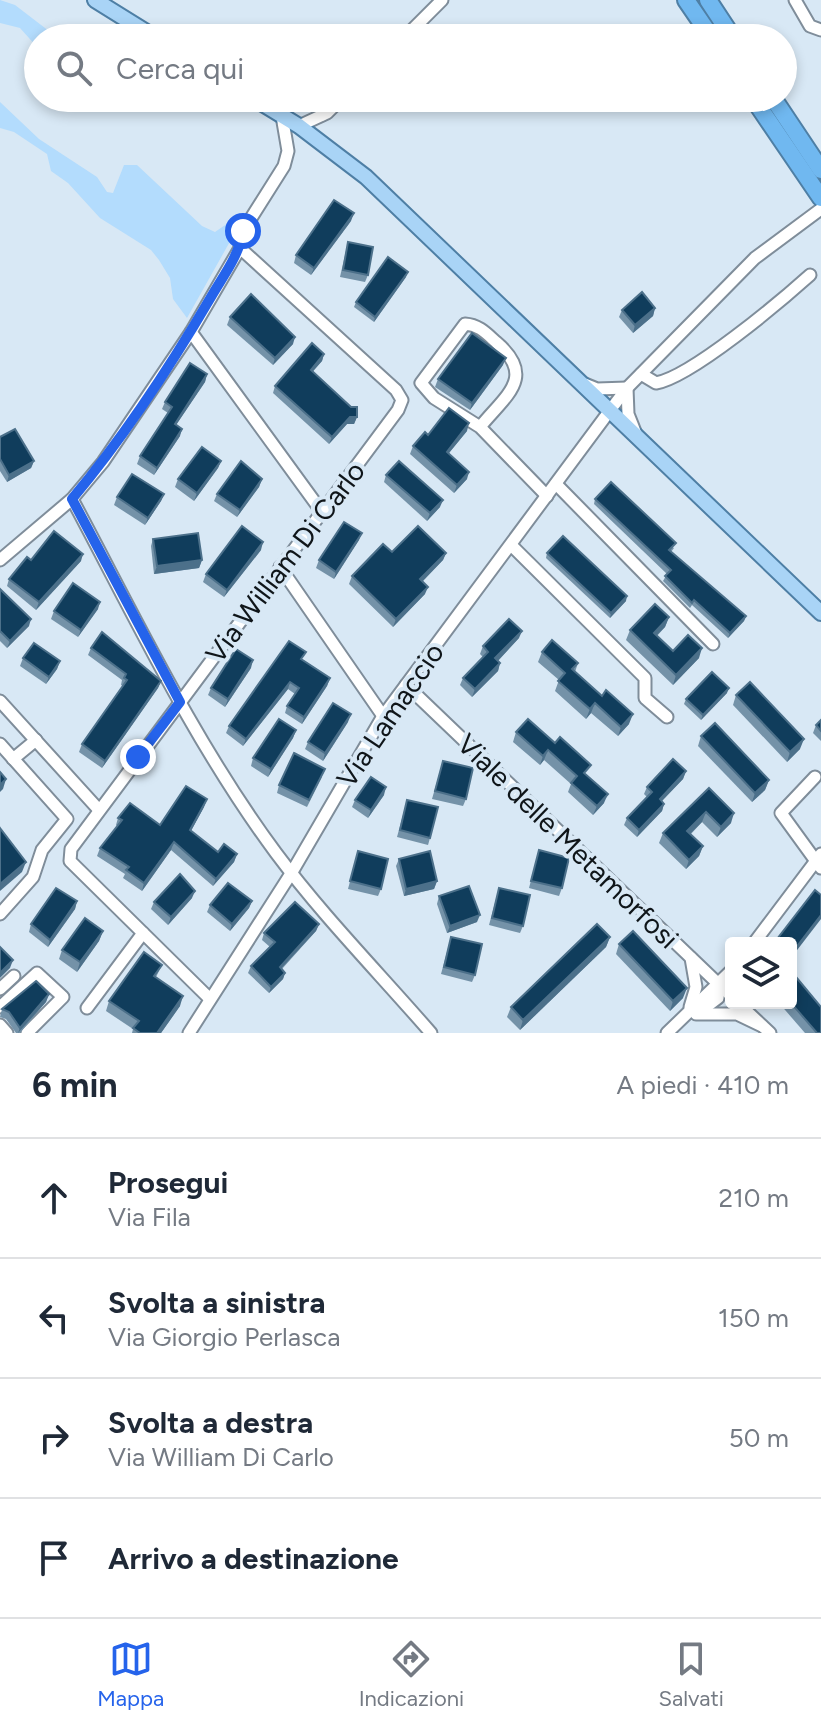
<!DOCTYPE html>
<html lang="it">
<head>
<meta charset="utf-8">
<style>
	body { margin:0; font-family:Figtree,sans-serif; background:#f6f6f7; color:#1f2937 }
	.controls { position:absolute; right:24px; bottom:24px; display:grid; overflow:hidden; border-radius:8px; box-shadow:0 4px 12px #0003 }
	.controls button { width:72px; height:72px; display:grid; place-items:center; padding:0; border:0; border-bottom:2px solid #e0e1e3; background:#fff; color:#1f2937; font:40px sans-serif }
	.stop { position:absolute; width:24px; height:24px; margin:-18px; border:6px solid #2563eb; border-radius:50%; background:#fff }
	.stop.end { background:#2563eb; border-color:#fff; box-shadow:0 2px 8px #0008 }
	.list { margin:0; padding:0; list-style:none }
	h2 { display:flex; justify-content:space-between; align-items:center; height:104px; margin:0; padding:0 32px; font-size:34px }
	h2 small { font-size:26px; font-weight:400; color:#747a83 }
	.list li { display:grid; grid-template-columns:52px 1fr auto; gap:24px; align-items:center; box-sizing:border-box; height:120px; padding:0 32px; border-top:2px solid #e0e1e3 }
	.list b { display:block; font-size:30px; white-space:nowrap }
	.list p { margin:0; font-size:26px; white-space:nowrap; color:#747a83 }
	.list em { font-size:26px; font-style:normal; color:#747a83 }
	.icon { flex:none; width:44px; height:44px; fill:none; stroke:currentColor; stroke-width:2; stroke-linecap:round; stroke-linejoin:round }
	.map { position:relative; flex:none; width:821px; height:1033px; overflow:hidden }
	.search { position:absolute; background:#fff; box-shadow:0 4px 12px #0003; left:24px; right:24px; top:24px; height:88px; display:flex; align-items:center; gap:20px; box-sizing:border-box; padding:0 28px; border-radius:44px; color:#747a83; font-size:30px }
	.sheet { height:584px; background:#fff }
	nav { display:flex; justify-content:space-around; align-items:center; box-sizing:border-box; height:112px; border-top:2px solid #e0e1e3; background:#fff; font-size:22px; color:#747a83 }
	nav a { display:grid; justify-items:center; gap:4px }
	nav .on { color:#2563eb }
	.map>svg:first-child { display:block }
</style>
</head>
<body>
<div class="map">
<svg width="821" height="1033" viewBox="0 0 821 1033">
	<rect width="100%" height="100%" fill="#d8e8f5"/>
	<g fill="#b3dcfd">
		<path d="M0,0L15,5L58,38H38V48L20,28L0,23Z"/>
		<path d="M0,102L39,139L97,177L107,192L113,193L124,165H137L202,226L215,232L231,221L235,223L237,229L187,318L173,299L170,278L159,260L151,250L100,218L68,183L51,171L47,154L14,132L0,128Z"/>
	</g>
	<g fill="none" stroke-linecap="round" stroke-linejoin="round">
		<g stroke="#7f8d9a" stroke-width="15">
			<g id="minor">
				<path d="M795,0L810,26L821,30"/>
				<path d="M404,38L442,0"/>
				<path d="M322,115V98"/>
				<path d="M299,126L327,113L342,98"/>
				<path d="M191,332L322,512"/>
				<path d="M641,374L656,383C691,377 781,301 810,275"/>
				<path d="M585,384L597,389L627,388"/>
				<path d="M627,388L628,414L636,434"/>
				<path d="M480,427L434,398L421,383L465,324C479,325 486,333 496,342C537,377 506,395 480,427L547,496"/>
				<path d="M556,484L713,644"/>
				<path d="M72,499C136,619 195,744 276,853C323,916 379,973 431,1033"/>
				<path d="M511,545L645,678V698L667,717"/>
				<path d="M0,560L72,499L103,462L191,332L240,248L243,231L284,166L288,151L282,116"/>
				<path d="M280,567L383,716"/>
				<path d="M406,685L731,996"/>
				<path d="M0,701L99,810"/>
				<path d="M0,744L67,819L42,850L33,877L0,914"/>
				<path d="M13,759L36,740"/>
				<path d="M815,777L781,813L821,868"/>
				<path d="M754,943L821,854"/>
				<path d="M0,989L14,976"/>
				<path d="M210,999L70,861L71,849L398,410L402,400L396,390L240,248"/>
				<path d="M738,1003L770,1033"/>
				<path d="M0,1007L37,973L63,997L27,1033"/>
				<path d="M690,1007L696,987L691,958"/>
				<path d="M87,1008L143,933"/>
				<path d="M701,1011L718,998L719,985"/>
				<path d="M696,1014H737L762,1026"/>
				<path d="M0,1025L7,1033"/>
				<path d="M189,1033L292,872L383,716L611,409L627,388L755,258L821,209"/>
				<path d="M667,1033L731,971"/>
			</g>
		</g>
		<g stroke="#4e7fa5" stroke-width="18">
			<g id="major">
				<path d="M95,0L156,38"/>
				<path d="M253,98L299,126L366,177L821,613"/>
			</g>
		</g>
		<g stroke="#4e7fa5" stroke-width="20">
			<g id="highway">
				<path d="M686,0L712,38"/>
				<path d="M708,0L733,38"/>
				<path d="M753,98L821,198"/>
				<path d="M773,98L821,170"/>
			</g>
		</g>
		<use href="#minor" stroke="#fff" stroke-width="11"/>
		<use href="#major" stroke="#a9d4f6" stroke-width="14"/>
		<use href="#highway" stroke="#70b8f0" stroke-width="16"/>
	</g>
	<g fill="#7492a8">
		<path d="M351,221L311,275L294,263L296,255Z"/>
		<path d="M348,242L368,275L365,282L340,277Z"/>
		<path d="M406,277L374,322L354,307L356,302Z"/>
		<path d="M655,308L653,316L633,333L619,317L622,310Z"/>
		<path d="M230,317L293,344L273,365L227,325Z"/>
		<path d="M324,354L322,361L313,371L357,417L354,424H347L329,444L273,393L275,386Z"/>
		<path d="M503,365L470,410L435,387L438,379Z"/>
		<path d="M207,374L205,382L176,425L180,436L154,475L137,464L140,456L168,413L162,409L165,402Z"/>
		<path d="M467,431L449,453L467,479L454,493L410,454L413,446L428,435Z"/>
		<path d="M0,437L34,461L31,468L7,482L0,471Z"/>
		<path d="M221,461L218,468L194,501L175,487L178,479Z"/>
		<path d="M386,475L440,507L427,521L384,482Z"/>
		<path d="M262,479L259,487L237,517L214,501L217,494Z"/>
		<path d="M164,494L161,501L145,525L114,505L117,497Z"/>
		<path d="M595,499L674,548L671,552L746,616L744,621L728,638L692,605L690,608L663,581L667,574L594,504Z"/>
		<path d="M153,539L202,560L199,568L154,574L151,546Z"/>
		<path d="M359,540L334,579L316,568L319,560Z"/>
		<path d="M261,550L224,597L203,582L206,574Z"/>
		<path d="M392,552L446,553L443,560L422,582L425,594L393,627L349,584L352,576Z"/>
		<path d="M547,553L626,601L610,618L546,558Z"/>
		<path d="M31,560L81,561L36,610L7,586L9,579Z"/>
		<path d="M0,589L29,626L7,648L0,641Z"/>
		<path d="M98,609L78,637L51,619L54,611Z"/>
		<path d="M669,617L665,627L657,636L673,651L699,658L673,685L626,640L630,630Z"/>
		<path d="M519,638L498,661L500,663L498,671L472,697L460,685L463,678L483,657L480,654L483,646Z"/>
		<path d="M91,648L161,681L158,688L102,768L79,752L82,744L123,686L121,685L122,680L88,655Z"/>
		<path d="M542,652L578,663L575,672L629,724L618,736L591,713L586,719L555,691L559,680L538,662Z"/>
		<path d="M23,658L60,661L57,669L46,684L20,666Z"/>
		<path d="M303,660L330,678L327,686L302,724L285,713L287,706L295,694L288,689L243,746L226,733L229,726Z"/>
		<path d="M251,668L225,707L208,695L211,688Z"/>
		<path d="M727,693L701,720L684,704L686,699Z"/>
		<path d="M736,695L800,749L787,762L733,705Z"/>
		<path d="M821,720V741L813,733L816,725Z"/>
		<path d="M348,722L323,761L305,749L308,742Z"/>
		<path d="M296,730L293,738L268,777L251,766L253,758Z"/>
		<path d="M516,732L587,775L604,803L593,815L568,792L571,784L544,760L540,765L513,742Z"/>
		<path d="M701,736L769,780L765,790L752,802L698,746Z"/>
		<path d="M443,761L466,799L463,806L432,799Z"/>
		<path d="M686,771L683,779L662,801L664,804L662,811L637,837L624,825L627,818L647,797L644,794L647,787Z"/>
		<path d="M322,777L307,807L277,793L279,785Z"/>
		<path d="M709,788L731,823L717,837L702,822L691,834L703,846L699,856L686,869L659,843L663,833Z"/>
		<path d="M384,795L368,818L352,807L355,800Z"/>
		<path d="M407,800L430,838L428,845L397,837Z"/>
		<path d="M204,807L191,831L218,852L237,854L234,862L213,886L171,850L142,891L123,878L125,874L97,856L100,848L117,826L116,825L118,818L160,825Z"/>
		<path d="M539,850L562,888L559,896L529,888Z"/>
		<path d="M358,851L381,889L378,896L348,889Z"/>
		<path d="M399,859L437,881L434,889L404,896L396,866Z"/>
		<path d="M499,888L523,926L520,933L489,925Z"/>
		<path d="M439,896L477,922L447,933L437,904Z"/>
		<path d="M192,898L168,925L151,909L154,902Z"/>
		<path d="M77,901L75,909L48,947L29,932L31,924Z"/>
		<path d="M252,901L249,908L230,931L207,912L210,905Z"/>
		<path d="M319,924L316,931L282,969L285,973L283,979L269,993L248,973L251,966L270,947L262,940L264,933Z"/>
		<path d="M103,931L99,941L77,972L59,959L62,950Z"/>
		<path d="M451,937L475,975L472,982L441,974Z"/>
		<path d="M610,937L606,947L520,1030L507,1017L511,1007Z"/>
		<path d="M619,944L683,998L670,1011L616,954Z"/>
		<path d="M162,965L156,977L180,1006L161,1033H132L133,1029L106,1011L109,1001Z"/>
		<path d="M49,994L46,1002L20,1033H16L6,1019L0,1017L2,1009Z"/>
		<path d="M779,1003H791L821,1033H805Z"/>
	</g>
	<g fill="#4c708a">
		<path d="M354,213L351,221L311,275L314,268Z"/>
		<path d="M408,272L406,277L374,322L375,317Z"/>
		<path d="M655,308L653,316L633,333L635,325Z"/>
		<path d="M295,337L293,344L273,365L275,358Z"/>
		<path d="M324,354L322,361L308,377L311,370Z"/>
		<path d="M506,358L503,365L470,410L472,403Z"/>
		<path d="M207,374L205,382L172,431L175,424Z"/>
		<path d="M350,417H357L354,424H347L329,444L332,437Z"/>
		<path d="M469,423L467,431L444,459L447,452Z"/>
		<path d="M182,429L180,436L154,475L157,468Z"/>
		<path d="M34,461L31,468L7,482L9,475Z"/>
		<path d="M221,461L218,468L194,501L197,493Z"/>
		<path d="M469,472L467,479L454,493L457,485Z"/>
		<path d="M262,479L259,487L237,517L240,510Z"/>
		<path d="M164,494L161,501L145,525L148,518Z"/>
		<path d="M443,500L440,507L427,521L430,513Z"/>
		<path d="M362,533L359,540L334,579L336,572Z"/>
		<path d="M263,542L261,550L224,597L227,590Z"/>
		<path d="M446,553L443,560L417,587L420,579Z"/>
		<path d="M83,554L81,561L36,610L39,602Z"/>
		<path d="M202,560L199,568L154,574L157,566Z"/>
		<path d="M428,587L425,594L393,627L396,619Z"/>
		<path d="M627,596L626,601L610,618L611,613Z"/>
		<path d="M100,602L98,609L78,637L81,630Z"/>
		<path d="M746,616L744,621L728,638L730,633Z"/>
		<path d="M669,617L665,627L650,642L654,633Z"/>
		<path d="M31,619L29,626L7,648L10,641Z"/>
		<path d="M522,631L519,638L493,666L495,658Z"/>
		<path d="M702,648L699,658L673,685L676,675Z"/>
		<path d="M253,660L251,668L225,707L228,699Z"/>
		<path d="M60,661L57,669L46,684L49,677Z"/>
		<path d="M500,663L498,671L472,697L475,689Z"/>
		<path d="M330,678L327,686L302,724L304,717Z"/>
		<path d="M161,681L158,688L102,768L105,761Z"/>
		<path d="M290,682L288,689L243,746L246,739Z"/>
		<path d="M729,688L727,693L701,720L703,715Z"/>
		<path d="M595,703L591,713L586,719L590,709Z"/>
		<path d="M351,714L348,722L323,761L325,753Z"/>
		<path d="M633,714L629,724L618,736L621,727Z"/>
		<path d="M296,730L293,738L268,777L271,769Z"/>
		<path d="M804,739L800,749L787,762L790,752Z"/>
		<path d="M548,750L544,760L540,765L543,756Z"/>
		<path d="M686,771L683,779L657,806L660,799Z"/>
		<path d="M6,779L3,789L0,792V785Z"/>
		<path d="M769,780L765,790L752,802L755,793Z"/>
		<path d="M386,787L384,795L368,818L371,810Z"/>
		<path d="M608,794L604,803L593,815L597,806Z"/>
		<path d="M207,799L204,807L187,838L190,830Z"/>
		<path d="M664,804L662,811L637,837L639,830Z"/>
		<path d="M706,812L702,822L684,840L687,831Z"/>
		<path d="M734,813L731,823L717,837L721,827Z"/>
		<path d="M174,842L171,850L142,891L144,883Z"/>
		<path d="M703,846L699,856L686,869L689,860Z"/>
		<path d="M237,854L234,862L213,886L216,879Z"/>
		<path d="M26,862L22,872L0,891V884Z"/>
		<path d="M437,881L434,889L404,896L406,889Z"/>
		<path d="M195,891L192,898L168,925L171,917Z"/>
		<path d="M77,901L75,909L48,947L50,940Z"/>
		<path d="M252,901L249,908L230,931L232,924Z"/>
		<path d="M480,915L477,922L447,933L450,926Z"/>
		<path d="M821,915V919L791,958V954Z"/>
		<path d="M319,924L316,931L277,973L280,967Z"/>
		<path d="M103,931L99,941L77,972L80,962Z"/>
		<path d="M610,937L606,947L520,1030L523,1020Z"/>
		<path d="M13,960L10,968L0,978V973Z"/>
		<path d="M285,973L283,979L269,993L271,987Z"/>
		<path d="M687,988L683,998L670,1011L673,1001Z"/>
		<path d="M49,994L46,1002L18,1033L20,1028Z"/>
		<path d="M183,996L180,1006L161,1033H157Z"/>
	</g>
	<g fill="#103d5c" stroke="#4c708a" stroke-width="2">
		<path d="M334,200L354,213L314,268L296,255Z"/>
		<path d="M348,242L373,247L368,275L343,270Z"/>
		<path d="M388,257L408,272L375,317L356,302Z"/>
		<path d="M642,292L655,308L635,325L622,310Z"/>
		<path d="M251,294L295,337L275,358L230,317Z"/>
		<path d="M472,333L506,358L472,403L438,379Z"/>
		<path d="M312,343L324,354L311,370L351,407H357V417H350L332,437L275,386Z"/>
		<path d="M190,363L207,374L175,424L182,429L157,468L140,456L172,407L165,402Z"/>
		<path d="M449,408L469,423L447,452L469,472L457,485L413,446L425,432L428,435Z"/>
		<path d="M15,429L34,461L9,475L0,459V437Z"/>
		<path d="M202,447L221,461L197,493L178,479Z"/>
		<path d="M241,461L262,479L240,510L217,494Z"/>
		<path d="M399,461L443,500L430,513L386,475Z"/>
		<path d="M132,474L164,494L148,518L117,497Z"/>
		<path d="M611,482L676,543L669,550L746,616L730,633L694,600L692,603L665,576L671,570L595,499Z"/>
		<path d="M344,522L362,533L336,572L319,560Z"/>
		<path d="M242,526L263,542L227,590L206,574Z"/>
		<path d="M418,526L446,553L420,579L428,587L396,619L352,576L383,544L392,552Z"/>
		<path d="M54,531L83,554L39,602L9,579L27,557L31,560Z"/>
		<path d="M198,533L202,560L157,566L153,539Z"/>
		<path d="M563,536L627,596L611,613L547,553Z"/>
		<path d="M73,583L100,602L81,630L54,611Z"/>
		<path d="M0,589L31,619L10,641L0,631Z"/>
		<path d="M655,604L669,617L654,633L673,651L688,635L702,648L676,675L630,630Z"/>
		<path d="M509,619L522,631L495,658L500,663L475,689L463,678L488,652L483,646Z"/>
		<path d="M102,632L161,681L105,761L82,744L127,680L124,678L126,674L91,648Z"/>
		<path d="M552,640L578,663L572,669L602,696L606,690L633,714L621,727L595,703L590,709L558,681L565,673L542,652Z"/>
		<path d="M289,641L306,652L301,659L330,678L304,717L287,706L299,688L290,682L246,739L229,726Z"/>
		<path d="M34,643L60,661L49,677L23,658Z"/>
		<path d="M236,649L253,660L228,699L211,688Z"/>
		<path d="M712,672L729,688L703,715L686,699Z"/>
		<path d="M750,682L804,739L790,752L736,695Z"/>
		<path d="M333,703L351,714L325,753L308,742Z"/>
		<path d="M279,719L296,730L271,769L253,758Z"/>
		<path d="M528,719L555,743L560,737L591,765L584,773L608,794L597,806L571,783L577,776L548,750L543,756L516,732Z"/>
		<path d="M821,720V731L816,725Z"/>
		<path d="M715,723L769,780L755,793L701,736Z"/>
		<path d="M294,753L325,769L309,800L279,785Z"/>
		<path d="M673,759L686,771L660,799L664,804L639,830L627,818L652,792L647,787Z"/>
		<path d="M443,761L473,768L466,799L435,791Z"/>
		<path d="M0,772L6,779L0,785Z"/>
		<path d="M371,777L386,787L371,810L355,800Z"/>
		<path d="M186,786L207,799L190,830L218,852L224,844L237,854L216,879L174,842L144,883L126,870L129,867L100,848L122,820L118,818L130,803L160,825Z"/>
		<path d="M709,788L734,813L721,827L706,812L687,831L703,846L689,860L663,833Z"/>
		<path d="M407,800L438,807L430,838L400,830Z"/>
		<path d="M0,828L26,862L0,884Z"/>
		<path d="M539,850L569,858L562,888L531,881Z"/>
		<path d="M358,851L388,859L381,889L350,881Z"/>
		<path d="M430,851L437,881L406,889L399,859Z"/>
		<path d="M180,874L195,891L171,917L154,902Z"/>
		<path d="M228,883L252,901L232,924L210,905Z"/>
		<path d="M469,886L480,915L450,926L439,896Z"/>
		<path d="M56,888L77,901L50,940L31,924Z"/>
		<path d="M499,888L530,895L523,926L492,918Z"/>
		<path d="M815,890L821,895V915L791,954V943H774Z"/>
		<path d="M295,902L319,924L280,967L285,973L271,987L251,966L275,942L264,933Z"/>
		<path d="M85,918L103,931L80,962L62,950Z"/>
		<path d="M597,924L610,937L523,1020L511,1007Z"/>
		<path d="M633,931L687,988L673,1001L619,944Z"/>
		<path d="M451,937L482,944L475,975L444,967Z"/>
		<path d="M0,947L13,960L0,973Z"/>
		<path d="M144,952L162,965L154,976L183,996L157,1033H140L133,1028L139,1021L109,1001Z"/>
		<path d="M791,971L821,1007V1033H817L791,1003Z"/>
		<path d="M36,981L49,994L20,1028L9,1012L2,1009Z"/>
	</g>
	<g fill="none" stroke-linecap="round" stroke-linejoin="round">
		<path stroke="#2563eb" stroke-width="10" d="M138,757L180,702L72,499C124,437 170,367 211,297C223,276 239,256 243,231"/>
	</g>
	<g text-anchor="middle" dominant-baseline="central" stroke-width="8" stroke-linejoin="round" paint-order="stroke">
		<g font-size="28" fill="#0f1519" stroke="#d8e8f5">
			<text transform="translate(285 562) rotate(-53)">Via William Di Carlo</text>
			<text transform="translate(390 715) rotate(-56)">Via Lamaccio</text>
			<text transform="translate(568 841) rotate(44)">Viale delle Metamorfosi</text>
		</g>
	</g>
</svg>
<div class="controls">
<button><svg class="icon" aria-label="layers" viewBox="0 0 24 24"><path d="M12 4l9 5-9 5-9-5zM3 14l9 5 9-5"/></svg></button>
</div>
<div class="stop" style="left:243px;top:231px"></div>
<div class="stop end" style="left:138px;top:757px"></div>
<div class="search"><svg class="icon" aria-label="search" viewBox="0 0 24 24"><circle cx="10" cy="10" r="6"/><path d="M15 15l6 6"/></svg>Cerca qui</div>
</div>
<section class="sheet">
<h2>6 min<small>A piedi · 410 m</small></h2>
<ul class="list">
<li><svg class="icon" aria-label="ahead" viewBox="0 0 24 24"><path d="M12 20V5M6 11l6-6 6 6"/></svg><div><b>Prosegui</b><p>Via Fila</p></div><em>210 m</em></li>
<li><svg class="icon" aria-label="left" viewBox="0 0 24 24"><path d="M17 20v-9H6M10 6l-5 5 5 5"/></svg><div><b>Svolta a sinistra</b><p>Via Giorgio Perlasca</p></div><em>150 m</em></li>
<li><svg class="icon" aria-label="right" viewBox="0 0 24 24"><path d="M7 20v-9h11M14 6l5 5-5 5"/></svg><div><b>Svolta a destra</b><p>Via William Di Carlo</p></div><em>50 m</em></li>
<li><svg class="icon" aria-label="arrive" viewBox="0 0 24 24"><path d="M6 21V4h12l-3 4 3 4H6"/></svg><div><b>Arrivo a destinazione</b></div></li>
</ul>
</section>
<nav>
<a class="on"><svg class="icon" aria-label="map" viewBox="0 0 24 24"><path d="M3 6l6-2 6 2 6-2v14l-6 2-6-2-6 2zM9 4v14M15 6v14"/></svg>Mappa</a>
<a><svg class="icon" aria-label="directions" viewBox="0 0 24 24"><path d="M12 3l9 9-9 9-9-9zM9 14v-3h6M13 9l2 2-2 2"/></svg>Indicazioni</a>
<a><svg class="icon" aria-label="saved" viewBox="0 0 24 24"><path d="M7 4h10v16l-5-4-5 4z"/></svg>Salvati</a>
</nav>
</body>
</html>
